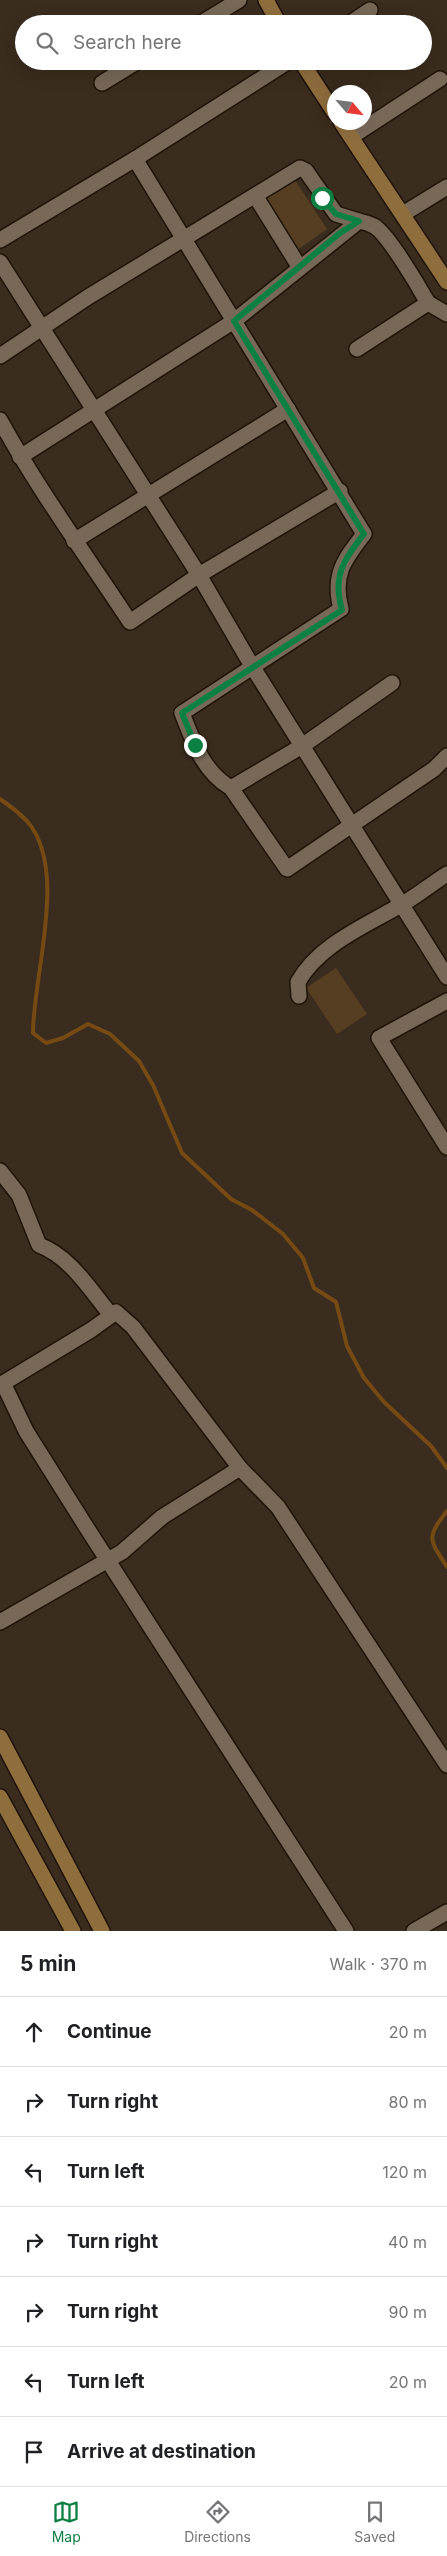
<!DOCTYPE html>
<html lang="en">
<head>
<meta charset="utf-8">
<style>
	body { margin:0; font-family:Inter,sans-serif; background:#f2f2f2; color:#202124 }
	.compass { position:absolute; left:327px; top:85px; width:45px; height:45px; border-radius:50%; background:#fff; box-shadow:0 5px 20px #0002; rotate:118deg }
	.stop { position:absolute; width:15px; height:15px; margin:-11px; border:4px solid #0b8043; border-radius:50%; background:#fff }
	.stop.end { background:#0b8043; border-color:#fff; box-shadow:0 1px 5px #0008 }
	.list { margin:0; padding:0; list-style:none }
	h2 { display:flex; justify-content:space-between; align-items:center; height:65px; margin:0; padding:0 20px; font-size:21px }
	h2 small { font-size:16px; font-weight:400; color:#757577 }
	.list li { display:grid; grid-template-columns:32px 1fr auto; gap:15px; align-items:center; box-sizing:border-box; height:70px; padding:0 20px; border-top:1px solid #e0e0e0 }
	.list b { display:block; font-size:19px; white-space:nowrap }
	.list em { font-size:16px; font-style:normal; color:#757577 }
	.icon { flex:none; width:28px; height:28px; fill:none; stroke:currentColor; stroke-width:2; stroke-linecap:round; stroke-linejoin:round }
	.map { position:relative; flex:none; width:447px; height:1931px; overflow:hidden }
	.search { position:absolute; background:#fff; box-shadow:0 5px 20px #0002; left:15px; right:15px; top:15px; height:55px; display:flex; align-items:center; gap:12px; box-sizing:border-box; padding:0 18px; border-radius:28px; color:#757577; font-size:19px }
	.sheet { height:555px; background:#fff }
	nav { display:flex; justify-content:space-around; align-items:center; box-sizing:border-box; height:70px; border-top:1px solid #e0e0e0; background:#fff; font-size:14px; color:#757577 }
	nav a { display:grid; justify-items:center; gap:2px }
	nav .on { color:#0b8043 }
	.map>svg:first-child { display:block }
</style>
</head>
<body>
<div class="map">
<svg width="447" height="1931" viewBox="0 0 447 1931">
	<rect width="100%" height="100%" fill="#3a2c1e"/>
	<g fill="#563e23">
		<path d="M293,177L327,229L297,250L263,198Z"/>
		<path d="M336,968L367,1014L337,1034L306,988Z"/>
	</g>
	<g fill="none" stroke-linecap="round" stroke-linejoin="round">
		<g stroke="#754b13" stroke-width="4">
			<path d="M0,799C9,805 19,813 27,821C69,869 33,974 33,1033L46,1043L63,1038L88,1024L110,1034L139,1061L153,1085L182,1153L231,1199L252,1210L283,1234L303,1258L314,1288L336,1302L347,1346L364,1378L384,1402L431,1446L447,1468"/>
			<path d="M447,1511C426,1538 429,1539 447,1567"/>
		</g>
		<g stroke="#201407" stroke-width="18">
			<g id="street">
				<path d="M200,24L239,0"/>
				<path d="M349,24L370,10"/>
				<path d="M102,83L138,61"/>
				<path d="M351,137L440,79"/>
				<path d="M135,159L364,534C344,560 332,575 341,609L182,713C193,741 203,772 231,788L287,869L434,769L447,756"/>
				<path d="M256,197L300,268"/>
				<path d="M403,214L447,187"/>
				<path d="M0,240L135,159L289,61"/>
				<path d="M0,262L199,575L252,666L447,977"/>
				<path d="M357,349L428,303L447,314"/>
				<path d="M0,356L88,297L300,168L306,171L336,214L359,221"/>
				<path d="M0,420C39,491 86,555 130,622L199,575L340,491"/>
				<path d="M20,457L234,321L359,221C364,222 370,224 374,226C388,234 419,287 428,303"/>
				<path d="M74,541L288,409"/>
				<path d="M231,788L302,746L392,683"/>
				<path d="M299,996L298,982C319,945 363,927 399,906C416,897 431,884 447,874"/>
				<path d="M447,1001L379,1038L447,1147"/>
				<path d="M0,1171L19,1195L39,1245C71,1257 90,1290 111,1315"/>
				<path d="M3,1383L26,1431L85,1525L346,1931"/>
				<path d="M0,1385L91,1330L116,1312L133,1327L240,1468L278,1507L447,1765"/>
				<path d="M0,1622L122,1552L162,1517L240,1468"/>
				<path d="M414,1931L447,1912"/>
			</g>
		</g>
		<g stroke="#201407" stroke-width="18">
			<g id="secondary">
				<path d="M266,0L279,24"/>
				<path d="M301,61L334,112"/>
				<path d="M341,122L447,282"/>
				<path d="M0,1737L102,1931"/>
				<path d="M0,1797L73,1931"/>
			</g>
		</g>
		<use href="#street" stroke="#776858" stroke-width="15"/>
		<use href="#secondary" stroke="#8f6e3e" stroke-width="15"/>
	</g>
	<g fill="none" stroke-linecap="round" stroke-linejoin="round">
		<path stroke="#0b8043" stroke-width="6" d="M195,745L182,713L342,610C332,575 344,560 364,534L234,321L340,233L359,221L336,214L322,198"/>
	</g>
</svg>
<svg class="compass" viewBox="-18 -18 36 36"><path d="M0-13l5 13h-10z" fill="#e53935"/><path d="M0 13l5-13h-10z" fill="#757577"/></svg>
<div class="stop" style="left:322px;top:198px"></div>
<div class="stop end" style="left:195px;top:745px"></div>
<div class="search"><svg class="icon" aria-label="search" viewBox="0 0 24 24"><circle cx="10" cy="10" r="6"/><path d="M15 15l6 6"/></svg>Search here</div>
</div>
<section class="sheet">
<h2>5 min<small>Walk · 370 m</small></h2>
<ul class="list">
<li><svg class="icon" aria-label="ahead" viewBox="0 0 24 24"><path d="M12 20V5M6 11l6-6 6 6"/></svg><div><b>Continue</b></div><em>20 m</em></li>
<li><svg class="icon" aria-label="right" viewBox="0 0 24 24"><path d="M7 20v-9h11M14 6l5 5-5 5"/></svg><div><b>Turn right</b></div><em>80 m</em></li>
<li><svg class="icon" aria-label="left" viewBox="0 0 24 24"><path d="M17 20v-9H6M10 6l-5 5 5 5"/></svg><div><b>Turn left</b></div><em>120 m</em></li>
<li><svg class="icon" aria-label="right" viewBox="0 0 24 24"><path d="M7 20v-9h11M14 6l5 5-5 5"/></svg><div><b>Turn right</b></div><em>40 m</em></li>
<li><svg class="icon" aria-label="right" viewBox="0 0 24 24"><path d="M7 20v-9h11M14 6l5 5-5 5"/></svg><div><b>Turn right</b></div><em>90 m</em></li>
<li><svg class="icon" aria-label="left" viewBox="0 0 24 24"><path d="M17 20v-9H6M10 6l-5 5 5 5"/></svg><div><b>Turn left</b></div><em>20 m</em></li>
<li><svg class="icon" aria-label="arrive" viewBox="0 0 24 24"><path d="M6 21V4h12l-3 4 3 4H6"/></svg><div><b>Arrive at destination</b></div></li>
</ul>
</section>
<nav>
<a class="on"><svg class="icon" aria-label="map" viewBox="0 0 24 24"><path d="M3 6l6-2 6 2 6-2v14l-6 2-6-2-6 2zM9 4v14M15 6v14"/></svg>Map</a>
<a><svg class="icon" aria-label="directions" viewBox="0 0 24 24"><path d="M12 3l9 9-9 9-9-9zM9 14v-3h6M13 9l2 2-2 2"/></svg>Directions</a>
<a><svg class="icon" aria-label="saved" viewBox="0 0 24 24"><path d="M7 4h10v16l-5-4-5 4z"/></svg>Saved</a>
</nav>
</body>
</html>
